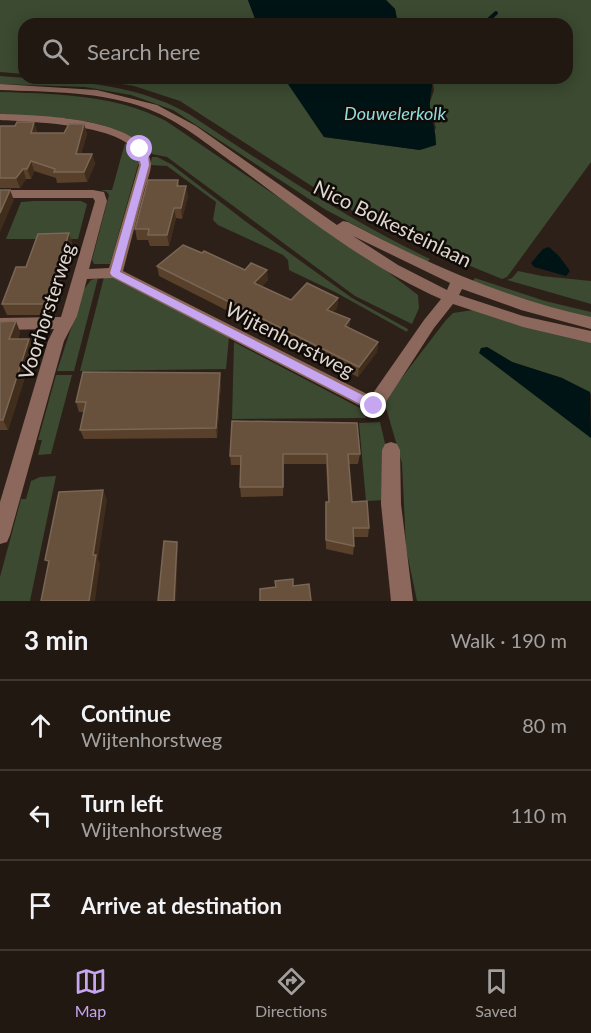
<!DOCTYPE html>
<html lang="en">
<head>
<meta charset="utf-8">
<style>
	body { margin:0; font-family:Lato,sans-serif; background:#2e2520; color:#f1f3f6 }
	.stop { position:absolute; width:18px; height:18px; margin:-14px; border:4px solid #c6a6f0; border-radius:50%; background:#fff }
	.stop.end { background:#c6a6f0; border-color:#fff; box-shadow:0 2px 6px #0008 }
	.list { margin:0; padding:0; list-style:none }
	h2 { display:flex; justify-content:space-between; align-items:center; height:78px; margin:0; padding:0 24px; font-size:26px }
	h2 small { font-size:20px; font-weight:400; color:#a2a09f }
	.list li { display:grid; grid-template-columns:39px 1fr auto; gap:18px; align-items:center; box-sizing:border-box; height:90px; padding:0 24px; border-top:2px solid #3f3732 }
	.list b { display:block; font-size:22px; white-space:nowrap }
	.list p { margin:0; font-size:20px; white-space:nowrap; color:#a2a09f }
	.list em { font-size:20px; font-style:normal; color:#a2a09f }
	.icon { flex:none; width:33px; height:33px; fill:none; stroke:currentColor; stroke-width:2; stroke-linecap:round; stroke-linejoin:round }
	.map { position:relative; flex:none; width:591px; height:601px; overflow:hidden }
	.search { position:absolute; background:#221812; box-shadow:0 3px 15px #0003; left:18px; right:18px; top:18px; height:66px; display:flex; align-items:center; gap:15px; box-sizing:border-box; padding:0 21px; border-radius:18px; color:#a2a09f; font-size:22px }
	.sheet { height:348px; background:#221812 }
	nav { display:flex; justify-content:space-around; align-items:center; box-sizing:border-box; height:84px; border-top:2px solid #3f3732; background:#221812; font-size:16px; color:#a2a09f }
	nav a { display:grid; justify-items:center; gap:3px }
	nav .on { color:#c6a6f0 }
	.map>svg:first-child { display:block }
</style>
</head>
<body>
<div class="map">
<svg width="591" height="601" viewBox="0 0 591 601">
	<rect width="100%" height="100%" fill="#2d2018"/>
	<g fill="#3b4a31">
		<path d="M0,0H248L257,24H24V74L0,72Z"/>
		<path d="M386,0H591V162L507,277L502,279L412,242L374,223L324,194L180,101L134,86L86,78H284L324,137L420,150L436,128L429,105L434,90L432,78H567V24H398L395,9Z"/>
		<path d="M0,76C65,81 131,81 189,114C268,166 344,218 430,259L427,263L326,210L173,110L131,95L85,87L0,84Z"/>
		<path d="M0,92C57,94 114,94 166,121L380,266L418,295L419,308L412,324L355,296L167,157L152,154C119,115 47,117 0,115Z"/>
		<path d="M125,143L136,151L140,158L110,264H94L92,260L109,195L107,192L101,190H112Z"/>
		<path d="M152,157H157L171,164L245,221L352,298L408,329L407,332L335,292L293,272L289,270L288,260L283,255L218,225L213,220L216,202L167,166L150,165Z"/>
		<path d="M34,201H81L87,204L78,239H6L21,202Z"/>
		<path d="M518,271L542,276L591,281V304L507,280L512,278Z"/>
		<path d="M104,277L116,278L229,337L226,369L80,371Z"/>
		<path d="M98,278L74,371H57L84,289L91,280Z"/>
		<path d="M475,278L545,301L591,312V318L530,303L472,282Z"/>
		<path d="M473,310L591,342V394L562,378L512,362L487,347L480,352L591,438V601H417L406,548L402,463L384,401L446,320L453,313Z"/>
		<path d="M234,342L364,410L366,418L232,419Z"/>
		<path d="M56,375H72L51,454L38,455L42,440H38Z"/>
		<path d="M380,422L387,452L385,500L366,501L359,423Z"/>
		<path d="M56,476L30,601H0V577L21,499H26L31,481L40,477Z"/>
	</g>
	<g fill="#001415">
		<path d="M248,0H386L395,9L398,24H257Z"/>
		<path d="M284,78H432C433,89 429,98 430,107C431,121 436,128 436,145L420,150L324,137Z"/>
		<path d="M549,247L559,256L570,271L566,276L534,267L531,263L543,249Z"/>
		<path d="M487,347L512,362L562,378L590,392L591,438L479,353L481,348Z"/>
	</g>
	<g fill="none" stroke-linecap="round" stroke-linejoin="round">
		<path stroke="#001415" stroke-width="4" d="M484,24L496,13"/>
		<g fill="#8b675c" fill-rule="evenodd">
			<path d="M0,84L97,90L157,105L196,126L337,225L343,221L348,222C426,263 504,298 591,317V329L521,310L462,289L459,295L523,316L591,331V343L523,327L453,304L434,328L380,411L374,413L113,278L87,279L77,316L64,341L10,535L7,542L0,544V502L48,341L54,329L0,330V318L61,317L95,201L93,198H0V190H93L104,192L107,201L89,269L109,268L139,165C138,161 137,155 135,151C117,124 31,122 0,120V114C34,115 148,117 151,164C151,172 146,183 144,191C137,218 130,244 123,271L371,396L424,320L441,299C366,266 301,213 236,165C208,145 180,121 148,109C101,91 49,92 0,90ZM353,236L450,283L447,290L398,265Z"/>
			<path d="M391,442L397,444L400,450L401,504L413,601H391L381,504L382,450L385,444Z"/>
		</g>
	</g>
	<g fill="#58402b">
		<path d="M34,122L37,133H64L84,124L87,134L81,154H92L95,164L87,182L57,183L56,178L34,171L31,179H26L20,188H0V126H15Z"/>
		<path d="M178,180L179,186L188,196L182,219L176,218L169,246H150L148,240H137L135,229Z"/>
		<path d="M69,233L72,244L51,315H7L2,304L26,267Z"/>
		<path d="M202,253L245,270L268,280L262,286L291,300L338,298L337,308L333,312L350,319L349,328L378,342L377,352L358,377L159,276L157,266Z"/>
		<path d="M0,322L20,332L18,339H29L34,349L8,430H0Z"/>
		<path d="M221,383L217,438L84,439L80,430L84,412H79L76,402Z"/>
		<path d="M232,421L360,454L358,464H349L352,502L369,528L368,537H353L354,546L353,555L326,549L325,511L326,502H328L326,464H284L283,496L241,497L240,487L241,465H231L230,456Z"/>
	</g>
	<g fill="#412d1c">
		<path d="M34,122L37,132L34,143L31,133Z"/>
		<path d="M84,124L87,134L78,164L76,154Z"/>
		<path d="M92,154L95,164L87,182L84,172Z"/>
		<path d="M31,161L34,171L31,179L27,169Z"/>
		<path d="M23,169L26,179L20,188L16,178Z"/>
		<path d="M186,186L188,196L182,219L181,208Z"/>
		<path d="M10,190L14,200L0,232V213Z"/>
		<path d="M174,208L176,218L169,246L167,235Z"/>
		<path d="M69,233L72,244L51,315L47,304Z"/>
		<path d="M267,270L268,280L255,293L254,283Z"/>
		<path d="M338,298L337,308L327,320V310Z"/>
		<path d="M350,319L349,330L345,326Z"/>
		<path d="M16,321L20,332L14,349L9,339Z"/>
		<path d="M29,339L34,349L8,430L3,420Z"/>
		<path d="M378,342L377,352L358,377L359,367Z"/>
		<path d="M220,373L221,383L217,438L216,428Z"/>
		<path d="M103,490L107,500L98,559L100,564L95,601H89L93,555Z"/>
		<path d="M177,542L178,546L176,601H174Z"/>
	</g>
	<g fill="#67513d" stroke="#7a6654" stroke-width="1.5">
		<path d="M17,122H34L31,133H64L69,124H84L76,154H92L84,172H54L55,169L31,161L27,169H23L16,178H0V126H15Z"/>
		<path d="M148,180H178L177,186H186L181,208H174L167,235H148L149,229H135Z"/>
		<path d="M0,190H10L0,213Z"/>
		<path d="M69,233L47,304H2L16,267H26L38,234Z"/>
		<path d="M183,245L202,253L204,251L245,270L251,263L267,270L254,283L291,300L307,283L338,298L327,310L350,319L345,326L378,342L359,367L157,266Z"/>
		<path d="M16,321L9,339H29L3,420H0V322Z"/>
		<path d="M83,372L220,373L216,428L80,430L86,402H76Z"/>
		<path d="M232,421L357,423L360,454H348L352,502L367,501L369,528H353L354,546L326,540V502H329L327,454H283V487H240L241,456H230Z"/>
		<path d="M103,490L93,555H96L89,601H41L49,561L45,560L59,492Z"/>
		<path d="M164,541L177,542L174,601H158Z"/>
		<path d="M293,579V586L309,584L311,601H260V589L276,587L275,581Z"/>
	</g>
	<path fill="#c6a6f0" d="M137,148H143L148,155L149,165L120,272L378,403V409H370L112,276L110,273L141,165Z"/>
	<g text-anchor="middle" dominant-baseline="central" stroke-width="5" stroke-linejoin="round" paint-order="stroke">
		<g font-size="18" font-style="italic" fill="#8ddfdf" stroke="#110b08">
			<text x="395" y="113">Douwelerkolk</text>
		</g>
		<g font-size="20" fill="#e0d7d1" stroke="#110b08">
			<text transform="translate(393 223) rotate(26)">Nico Bolkesteinlaan</text>
			<text transform="translate(46 311) rotate(-72)">Voorhorsterweg</text>
			<text transform="translate(290 339) rotate(27)">Wijtenhorstweg</text>
		</g>
	</g>
</svg>
<div class="stop" style="left:140px;top:149px"></div>
<div class="stop end" style="left:374px;top:406px"></div>
<div class="search"><svg class="icon" aria-label="search" viewBox="0 0 24 24"><circle cx="10" cy="10" r="6"/><path d="M15 15l6 6"/></svg>Search here</div>
</div>
<section class="sheet">
<h2>3 min<small>Walk · 190 m</small></h2>
<ul class="list">
<li><svg class="icon" aria-label="ahead" viewBox="0 0 24 24"><path d="M12 20V5M6 11l6-6 6 6"/></svg><div><b>Continue</b><p>Wijtenhorstweg</p></div><em>80 m</em></li>
<li><svg class="icon" aria-label="left" viewBox="0 0 24 24"><path d="M17 20v-9H6M10 6l-5 5 5 5"/></svg><div><b>Turn left</b><p>Wijtenhorstweg</p></div><em>110 m</em></li>
<li><svg class="icon" aria-label="arrive" viewBox="0 0 24 24"><path d="M6 21V4h12l-3 4 3 4H6"/></svg><div><b>Arrive at destination</b></div></li>
</ul>
</section>
<nav>
<a class="on"><svg class="icon" aria-label="map" viewBox="0 0 24 24"><path d="M3 6l6-2 6 2 6-2v14l-6 2-6-2-6 2zM9 4v14M15 6v14"/></svg>Map</a>
<a><svg class="icon" aria-label="directions" viewBox="0 0 24 24"><path d="M12 3l9 9-9 9-9-9zM9 14v-3h6M13 9l2 2-2 2"/></svg>Directions</a>
<a><svg class="icon" aria-label="saved" viewBox="0 0 24 24"><path d="M7 4h10v16l-5-4-5 4z"/></svg>Saved</a>
</nav>
</body>
</html>
